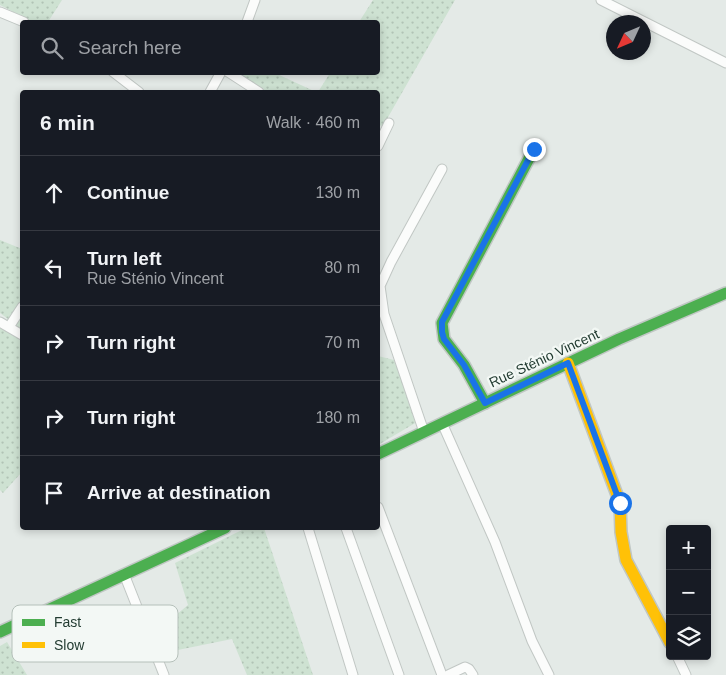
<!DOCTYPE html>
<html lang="en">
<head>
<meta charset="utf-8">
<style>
	body { margin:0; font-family:Arial,sans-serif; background:#242831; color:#f1f3f6 }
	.controls { position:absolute; right:15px; bottom:15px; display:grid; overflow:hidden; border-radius:5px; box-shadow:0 2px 8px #0003 }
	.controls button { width:45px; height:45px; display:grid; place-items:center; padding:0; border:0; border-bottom:1px solid #363941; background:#171b24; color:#f1f3f6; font:25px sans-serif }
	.compass { position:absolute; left:606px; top:15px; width:45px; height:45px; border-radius:50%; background:#171b24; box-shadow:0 2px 8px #0003; rotate:226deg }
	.stop { position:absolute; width:15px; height:15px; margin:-11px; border:4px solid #1a73e8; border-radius:50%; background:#fff }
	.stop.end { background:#1a73e8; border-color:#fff; box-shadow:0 1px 5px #0008 }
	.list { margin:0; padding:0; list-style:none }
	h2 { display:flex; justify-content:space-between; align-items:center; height:65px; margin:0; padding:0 20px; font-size:21px }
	h2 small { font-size:16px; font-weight:400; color:#9ea1a6 }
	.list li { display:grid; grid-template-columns:32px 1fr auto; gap:15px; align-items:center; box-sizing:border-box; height:75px; padding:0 20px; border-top:1px solid #363941 }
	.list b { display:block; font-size:19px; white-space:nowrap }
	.list p { margin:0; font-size:16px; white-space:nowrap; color:#9ea1a6 }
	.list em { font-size:16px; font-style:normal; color:#9ea1a6 }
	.icon { flex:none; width:28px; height:28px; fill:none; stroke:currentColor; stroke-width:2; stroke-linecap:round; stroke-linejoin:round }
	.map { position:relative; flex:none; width:726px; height:675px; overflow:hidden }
	.search { position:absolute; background:#171b24; box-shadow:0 2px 8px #0003; left:20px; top:20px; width:360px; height:55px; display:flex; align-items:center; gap:12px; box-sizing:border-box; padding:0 18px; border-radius:5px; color:#9ea1a6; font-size:19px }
	.panel { position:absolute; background:#171b24; box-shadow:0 2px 8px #0003; left:20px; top:90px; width:360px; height:440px; border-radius:5px }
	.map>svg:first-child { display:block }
</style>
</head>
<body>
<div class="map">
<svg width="726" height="675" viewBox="0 0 726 675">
	<defs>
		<pattern id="green-dots" width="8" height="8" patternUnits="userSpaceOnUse" patternTransform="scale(1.25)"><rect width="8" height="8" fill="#cee2d2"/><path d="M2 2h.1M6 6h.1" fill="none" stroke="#b1c3b5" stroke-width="1.8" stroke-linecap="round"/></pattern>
	</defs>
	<rect width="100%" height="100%" fill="#e4eae7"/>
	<g fill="url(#green-dots)">
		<path d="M0,0H62L48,22H33L0,5Z"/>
		<path d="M373,0H455L383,126L378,125V92H318L330,73L378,72V22H359Z"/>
		<path d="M231,73H275L316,92H263L264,89L230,75Z"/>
		<path d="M0,240L22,249V472L3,493L0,490V329L8,319L0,313Z"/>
		<path d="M378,356L394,360L417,422L378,445Z"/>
		<path d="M246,528H264L313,675H247L232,639L168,652L170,620L188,605L175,563Z"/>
		<path d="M7,642L27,675H0V646Z"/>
	</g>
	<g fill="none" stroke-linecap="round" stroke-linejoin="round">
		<g stroke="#c1c7c4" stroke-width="11">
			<g id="street">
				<path d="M601,0L726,63"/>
				<path d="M0,12L24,22"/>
				<path d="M247,22L255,0"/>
				<path d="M113,72L139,92"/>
				<path d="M228,72L259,92"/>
				<path d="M210,92L221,72"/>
				<path d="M378,146L389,123"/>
				<path d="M0,322L22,335"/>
				<path d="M9,327L22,307"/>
				<path d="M442,423L495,542L532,641L549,675"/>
				<path d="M424,432L384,314L380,286L391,262L442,169"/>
				<path d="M378,507L442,675"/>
				<path d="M308,528L353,675"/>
				<path d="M346,528L399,675"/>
				<path d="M124,574L164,675"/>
				<path d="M677,656L686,675"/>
				<path d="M448,675L465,667L469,669L473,675"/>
			</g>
		</g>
		<g stroke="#c0c7c4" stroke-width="14">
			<g id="fast">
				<path d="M485,403L464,365L444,339L442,323L534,149"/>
				<path d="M378,454L619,339L726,293"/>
				<path d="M0,632L225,528"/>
			</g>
		</g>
		<g stroke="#c0c7c4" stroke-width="14">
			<path id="slow" d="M568,363L620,503L621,532L626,560L670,643"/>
		</g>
		<use href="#street" stroke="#fbfcfb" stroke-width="9"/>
		<use href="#fast" stroke="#4caf50" stroke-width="11"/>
		<use href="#slow" stroke="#ffc107" stroke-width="11"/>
	</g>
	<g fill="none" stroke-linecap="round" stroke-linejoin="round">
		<path stroke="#1a73e8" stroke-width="6" d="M534,149L442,322V332L444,339L464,365L485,403L568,363L620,503"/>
	</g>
	<g text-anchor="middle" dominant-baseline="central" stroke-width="4.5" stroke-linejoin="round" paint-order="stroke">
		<g font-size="14" fill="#233c32" stroke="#f3f8f5">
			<text transform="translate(544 358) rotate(-25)">Rue Sténio Vincent</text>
		</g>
	</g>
	<rect x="12" y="605" width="166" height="57" rx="8" fill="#f3f8f5" stroke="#b5c0ba" stroke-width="1"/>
	<rect x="22" y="619" width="23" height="7" fill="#4caf50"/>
	<rect x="22" y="642" width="23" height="6" fill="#ffc107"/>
	<g font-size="14" fill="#233c32">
		<text x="54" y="627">Fast</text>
		<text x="54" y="650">Slow</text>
	</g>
</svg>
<div class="controls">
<button>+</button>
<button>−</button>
<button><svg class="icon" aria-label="layers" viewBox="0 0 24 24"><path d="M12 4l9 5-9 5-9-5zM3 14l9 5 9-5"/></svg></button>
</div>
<svg class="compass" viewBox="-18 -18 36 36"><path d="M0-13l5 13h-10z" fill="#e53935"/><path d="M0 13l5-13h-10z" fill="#9ea1a6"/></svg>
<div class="stop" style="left:620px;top:503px"></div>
<div class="stop end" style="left:534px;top:149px"></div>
<div class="search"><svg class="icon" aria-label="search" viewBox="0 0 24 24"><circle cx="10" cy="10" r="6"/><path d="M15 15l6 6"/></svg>Search here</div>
<section class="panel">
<h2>6 min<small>Walk · 460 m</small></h2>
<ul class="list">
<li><svg class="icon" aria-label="ahead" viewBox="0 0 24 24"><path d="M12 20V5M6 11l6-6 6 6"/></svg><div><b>Continue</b></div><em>130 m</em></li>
<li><svg class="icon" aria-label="left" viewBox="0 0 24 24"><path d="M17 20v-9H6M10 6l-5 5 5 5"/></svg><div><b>Turn left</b><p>Rue Sténio Vincent</p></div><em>80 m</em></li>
<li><svg class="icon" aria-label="right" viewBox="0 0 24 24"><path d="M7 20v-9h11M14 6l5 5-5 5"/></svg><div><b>Turn right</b></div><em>70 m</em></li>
<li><svg class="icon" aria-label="right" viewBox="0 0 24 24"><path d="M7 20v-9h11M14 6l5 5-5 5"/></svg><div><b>Turn right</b></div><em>180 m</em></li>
<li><svg class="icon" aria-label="arrive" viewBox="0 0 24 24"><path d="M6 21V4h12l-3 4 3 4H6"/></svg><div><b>Arrive at destination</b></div></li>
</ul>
</section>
</div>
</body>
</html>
